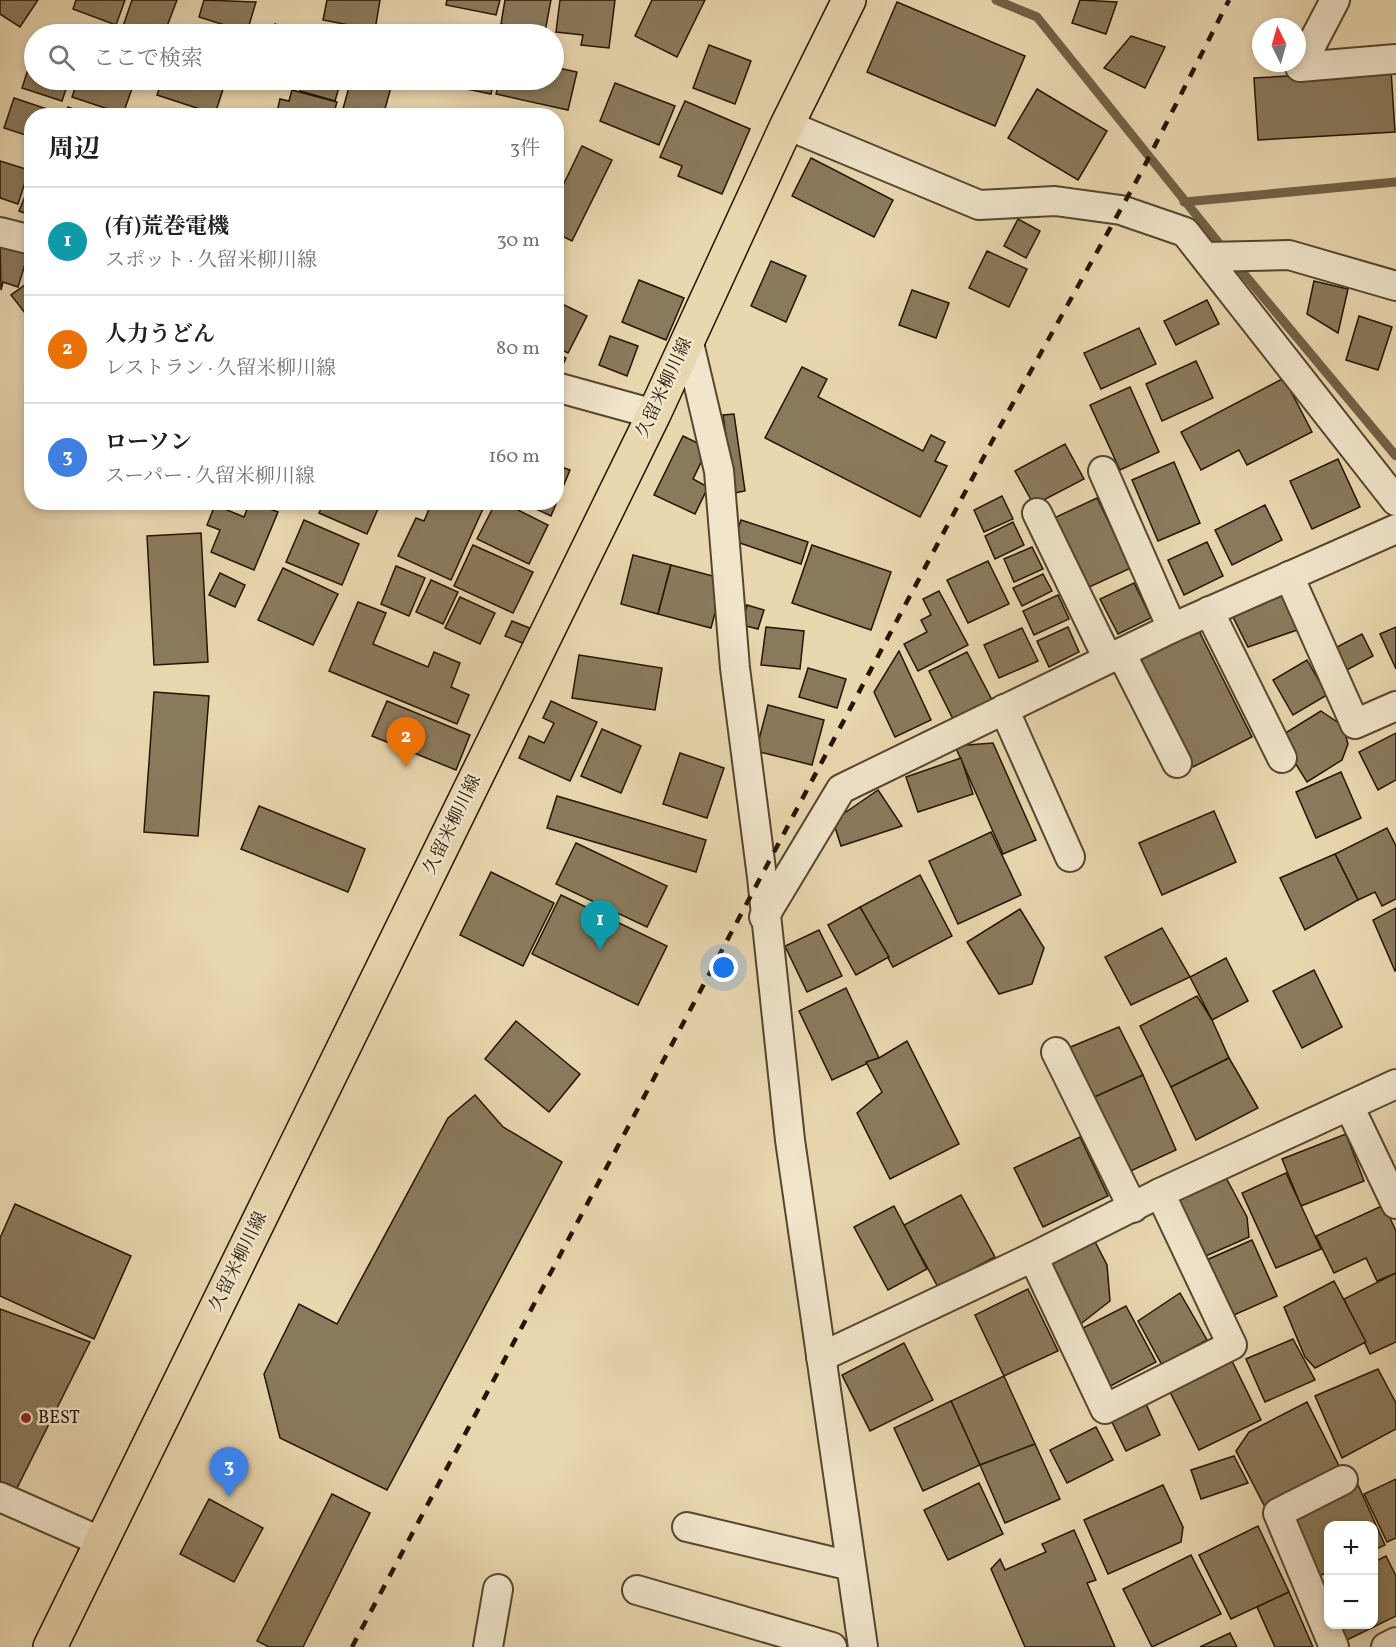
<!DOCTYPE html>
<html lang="ja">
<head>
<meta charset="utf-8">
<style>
	body { margin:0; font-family:Vollkorn,"Noto Serif JP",serif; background:#f2f2f2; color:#202124 }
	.controls { position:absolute; right:18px; bottom:18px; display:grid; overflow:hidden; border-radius:12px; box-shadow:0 3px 9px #0003 }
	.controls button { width:54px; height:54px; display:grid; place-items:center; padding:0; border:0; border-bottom:2px solid #e0e0e0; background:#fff; color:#202124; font:30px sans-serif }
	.compass { position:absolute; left:1252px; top:18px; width:54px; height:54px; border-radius:50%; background:#fff; box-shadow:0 3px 9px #0003; rotate:355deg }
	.you { position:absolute; left:724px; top:968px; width:21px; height:21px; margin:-15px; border:4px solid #fff; border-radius:50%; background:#1a73e8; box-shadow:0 0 0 9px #1a73e833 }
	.badge { display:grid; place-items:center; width:39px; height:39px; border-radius:50%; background:#8f2418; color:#fff; font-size:20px; font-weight:700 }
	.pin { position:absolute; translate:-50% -50px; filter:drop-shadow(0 2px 3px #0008) }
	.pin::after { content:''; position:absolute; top:32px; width:21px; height:18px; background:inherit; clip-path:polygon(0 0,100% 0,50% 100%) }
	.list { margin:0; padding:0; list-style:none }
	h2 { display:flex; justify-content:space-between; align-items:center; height:78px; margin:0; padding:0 24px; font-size:26px }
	h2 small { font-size:20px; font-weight:400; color:#757577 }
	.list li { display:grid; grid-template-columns:39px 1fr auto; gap:18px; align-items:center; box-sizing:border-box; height:108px; padding:0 24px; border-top:2px solid #e0e0e0 }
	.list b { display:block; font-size:22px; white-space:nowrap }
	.list p { margin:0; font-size:20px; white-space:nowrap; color:#757577 }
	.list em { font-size:20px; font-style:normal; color:#757577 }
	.icon { flex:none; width:33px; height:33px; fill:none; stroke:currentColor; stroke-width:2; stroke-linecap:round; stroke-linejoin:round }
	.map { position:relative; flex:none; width:1396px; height:1647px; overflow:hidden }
	.search { position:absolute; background:#fff; box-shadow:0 3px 9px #0003; left:24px; top:24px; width:540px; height:66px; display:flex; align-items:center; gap:15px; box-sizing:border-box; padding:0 21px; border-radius:33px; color:#757577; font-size:22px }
	.panel { position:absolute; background:#fff; box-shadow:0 3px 9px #0003; left:24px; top:108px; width:540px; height:402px; border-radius:24px }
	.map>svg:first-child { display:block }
</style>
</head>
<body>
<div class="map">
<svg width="1396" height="1647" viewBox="0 0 1396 1647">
	<rect width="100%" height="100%" fill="#e9d7b0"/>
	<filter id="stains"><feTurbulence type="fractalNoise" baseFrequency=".00333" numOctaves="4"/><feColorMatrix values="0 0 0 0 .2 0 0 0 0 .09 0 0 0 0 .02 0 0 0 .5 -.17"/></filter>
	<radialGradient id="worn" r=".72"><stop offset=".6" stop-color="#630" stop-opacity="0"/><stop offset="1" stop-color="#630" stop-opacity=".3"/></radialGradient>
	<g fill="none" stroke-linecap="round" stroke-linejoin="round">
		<g stroke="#726246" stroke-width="9">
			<path d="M996,0L1037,17L1226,252"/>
			<path d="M1184,202L1396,182"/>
			<path d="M1234,262L1396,456"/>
		</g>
	</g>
	<g fill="#8a7a5c" stroke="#241501" stroke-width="1.5">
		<path d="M0,0H38L20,27L0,14Z"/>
		<path d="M76,0H125L116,25L73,9Z"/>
		<path d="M132,0H177L164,34H129L121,32Z"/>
		<path d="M204,0L256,2L247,32L199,17Z"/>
		<path d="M327,0H380L375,30L323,20Z"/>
		<path d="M447,0H500L496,15L446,5Z"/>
		<path d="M505,0H551L545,32L501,24Z"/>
		<path d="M560,0H615L609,48L581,45L583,35L556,32Z"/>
		<path d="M652,0H705L677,57L635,36Z"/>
		<path d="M1080,0L1117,2L1106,34L1072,23Z"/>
		<path d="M897,2L1025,56L995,126L867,72Z"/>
		<path d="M275,24L306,34H271Z"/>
		<path d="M1131,36L1165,47L1145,88L1104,68Z"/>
		<path d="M709,45L751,61L735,104L693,88Z"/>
		<path d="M34,51V80H69L62,101L22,88Z"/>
		<path d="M554,67L577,72L568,110L496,94L500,80H554Z"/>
		<path d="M1391,70L1395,132L1258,140L1254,78Z"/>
		<path d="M78,80H135L123,114L72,97Z"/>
		<path d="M162,80H226L215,114L157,95Z"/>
		<path d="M303,80H341L335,101L300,91Z"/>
		<path d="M351,80H393L383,116H341Z"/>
		<path d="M424,80H494L491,94Z"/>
		<path d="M615,83L675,106L659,145L600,121Z"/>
		<path d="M1037,89L1107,131L1078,180L1008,138Z"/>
		<path d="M292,90L337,102L333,116H276L280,99L289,101Z"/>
		<path d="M14,98L59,113L58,116H32V137L4,128Z"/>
		<path d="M685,101L750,129L722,194L678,176L682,166L660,157Z"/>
		<path d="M68,107L92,116H65Z"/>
		<path d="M582,146L612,160L572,241L556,233V200Z"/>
		<path d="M811,158L893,200L874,237L792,196Z"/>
		<path d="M0,161L29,170L18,204L0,198Z"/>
		<path d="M32,179V216L19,211Z"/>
		<path d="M1018,219L1040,231L1026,258L1004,246Z"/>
		<path d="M0,242L29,251L18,287L3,282L1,290Z"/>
		<path d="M987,251L1027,269L1009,307L969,288Z"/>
		<path d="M771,261L806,276L786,322L751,306Z"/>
		<path d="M32,280V322L11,295Z"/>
		<path d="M639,280L684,298L666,340L622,322Z"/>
		<path d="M1314,281L1348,289L1338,333L1307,314Z"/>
		<path d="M912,290L949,303L936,338L899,325Z"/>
		<path d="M1207,300L1219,324L1176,345L1164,321Z"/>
		<path d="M556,301L587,316L568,353L556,347Z"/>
		<path d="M1359,316L1392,327L1378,370L1346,360Z"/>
		<path d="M1139,328L1156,364L1101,389L1084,353Z"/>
		<path d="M610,336L638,346L627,376L599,365Z"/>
		<path d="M556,353L566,358L557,377H556Z"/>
		<path d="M1196,361L1213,398L1162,421L1146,384Z"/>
		<path d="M802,367L827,379L818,397L923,451L931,435L945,442L935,461L947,466L920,517L765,438Z"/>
		<path d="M1284,378L1312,432L1247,465L1239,450L1201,470L1181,432Z"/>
		<path d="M1130,387L1159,452L1120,470L1090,405Z"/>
		<path d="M734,414L745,491L734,493L723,415Z"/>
		<path d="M683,436L708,448L693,479L708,487L695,514L654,495Z"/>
		<path d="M1065,444L1084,479L1034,505L1015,471Z"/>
		<path d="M1338,459L1360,507L1312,529L1290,481Z"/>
		<path d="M1174,462L1200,523L1158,541L1132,480Z"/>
		<path d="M556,465L570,470L551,516L521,502H556Z"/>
		<path d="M1002,496L1013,519L984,532L974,510Z"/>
		<path d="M1097,498L1131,568L1087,588L1054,518Z"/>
		<path d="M250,502L278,512L254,570L211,552L220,530L207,525L215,505L244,517Z"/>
		<path d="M324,502H381L367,534L319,513Z"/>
		<path d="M432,502H486L451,580L398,556L416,518L424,521Z"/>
		<path d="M496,502H502L548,525L529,564L477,539Z"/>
		<path d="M1265,505L1282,540L1232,565L1215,530Z"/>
		<path d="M304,520L359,544L342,585L286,562Z"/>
		<path d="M741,520L808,542L801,564L734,541Z"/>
		<path d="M1013,522L1024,545L995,559L985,536Z"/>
		<path d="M201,533L208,662L154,665L147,536Z"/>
		<path d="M1207,542L1223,576L1184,595L1168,560Z"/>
		<path d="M473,545L533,572L513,613L454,586Z"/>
		<path d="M812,545L891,572L871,630L792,603Z"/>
		<path d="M1032,547L1043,569L1014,582L1004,559Z"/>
		<path d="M633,555L671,565L658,614L621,604Z"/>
		<path d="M988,561L1009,604L968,623L947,580Z"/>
		<path d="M671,565L724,579L711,628L658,614Z"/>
		<path d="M396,566L425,578L409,616L381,604Z"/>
		<path d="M283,568L338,594L313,645L258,620Z"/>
		<path d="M220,573L245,585L235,607L209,595Z"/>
		<path d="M1043,574L1052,591L1022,606L1013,588Z"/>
		<path d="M431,580L458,592L443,624L416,612Z"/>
		<path d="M1134,583L1151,618L1118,634L1100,599Z"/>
		<path d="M939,591L968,645L918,671L904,644L927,632L921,620L931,615L923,599Z"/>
		<path d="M1281,591L1300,629L1248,647L1232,615Z"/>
		<path d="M1058,595L1069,619L1034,635L1023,611Z"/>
		<path d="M460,597L495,613L480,644L445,628Z"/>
		<path d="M358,602L386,613L373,644L428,667L434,652L460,663L451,687L469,695L457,724L329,671Z"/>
		<path d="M747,605L764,610L758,629L742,625Z"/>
		<path d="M512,621L532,629L525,644L505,636Z"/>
		<path d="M766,627L804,631L800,669L761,665Z"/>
		<path d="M1068,627L1079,652L1049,667L1037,641Z"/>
		<path d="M1396,627V669L1380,634Z"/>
		<path d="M1022,628L1038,661L999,678L984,645Z"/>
		<path d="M1198,629L1252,737L1193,767L1138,659Z"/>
		<path d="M1362,634L1373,656L1345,671L1333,649Z"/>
		<path d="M899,651L931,720L895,737L874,692Z"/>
		<path d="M967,652L992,700L953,719L929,671Z"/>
		<path d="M579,655L662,668L655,710L572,698Z"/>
		<path d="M1307,660L1327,695L1293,715L1273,680Z"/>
		<path d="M808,668L846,679L837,708L799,697Z"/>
		<path d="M154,692L209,696L198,836L144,832Z"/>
		<path d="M387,701L470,735L456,770L372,736Z"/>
		<path d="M551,701L597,722L570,781L519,758L529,736L544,743L554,723L543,718Z"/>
		<path d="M768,705L824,720L812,765L756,751Z"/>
		<path d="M1321,711L1343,726L1348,744L1342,760L1307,782L1279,737Z"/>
		<path d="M602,729L641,746L621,793L581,776Z"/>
		<path d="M1396,733V780L1378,790L1359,752Z"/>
		<path d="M993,743L1036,840L1003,854L955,746Z"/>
		<path d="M680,753L724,768L707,818L663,804Z"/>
		<path d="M961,758L973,794L918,812L906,777Z"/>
		<path d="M1341,772L1361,818L1316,838L1296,792Z"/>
		<path d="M878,790L902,826L841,846L833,821Z"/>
		<path d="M557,796L706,840L696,872L547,828Z"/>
		<path d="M259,806L365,849L348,892L241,849Z"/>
		<path d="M1214,811L1236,862L1162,895L1139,843Z"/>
		<path d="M1387,828L1396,846V899L1382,906L1375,892L1358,900L1335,854Z"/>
		<path d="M991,832L1021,895L958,924L929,861Z"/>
		<path d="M576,843L667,886L647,927L556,884Z"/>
		<path d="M1335,854L1358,900L1305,930L1280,878Z"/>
		<path d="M491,872L554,903L523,966L460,935Z"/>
		<path d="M920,875L952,936L893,967L860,907Z"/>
		<path d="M561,895L667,946L638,1005L532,954Z"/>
		<path d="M860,907L889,957L856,975L828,925Z"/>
		<path d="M1396,908V970L1395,971L1373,920Z"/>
		<path d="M1020,909L1044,948L1032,984L999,994L967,942Z"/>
		<path d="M1162,928L1190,977L1131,1005L1105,957Z"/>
		<path d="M819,930L842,976L807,992L785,946Z"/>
		<path d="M1226,958L1248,1001L1212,1020L1190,977Z"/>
		<path d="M1314,970L1342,1027L1302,1048L1273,991Z"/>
		<path d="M846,988L879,1058L832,1080L799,1011Z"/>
		<path d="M1197,996L1212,1020L1229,1058L1171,1087L1140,1026Z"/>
		<path d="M516,1021L580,1074L549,1112L485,1059Z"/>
		<path d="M1119,1027L1143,1075L1088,1100L1068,1048Z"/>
		<path d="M907,1041L959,1144L890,1179L857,1113L882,1092L866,1062L879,1058Z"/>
		<path d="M1229,1058L1258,1108L1196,1140L1171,1087Z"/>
		<path d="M1143,1075L1176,1150L1122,1175L1088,1100Z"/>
		<path d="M475,1095L503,1127L562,1162L387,1490L280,1438L264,1374L299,1304L337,1324L448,1118Z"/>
		<path d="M1346,1134L1364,1181L1301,1206L1282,1159Z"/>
		<path d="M1080,1137L1108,1196L1043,1227L1014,1168Z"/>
		<path d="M1286,1173L1321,1249L1276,1268L1242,1193Z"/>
		<path d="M1224,1174L1247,1217L1249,1237L1199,1259L1176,1210L1179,1198Z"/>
		<path d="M961,1195L995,1257L938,1287L904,1225Z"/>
		<path d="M15,1204L131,1256L94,1339L0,1296V1238Z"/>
		<path d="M1384,1205L1396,1231V1273L1377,1281L1366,1258L1334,1273L1316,1236Z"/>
		<path d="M894,1206L927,1269L888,1290L854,1227Z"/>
		<path d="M1090,1232L1107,1265L1110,1301L1074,1329L1046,1265Z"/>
		<path d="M1252,1240L1277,1296L1227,1318L1202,1262Z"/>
		<path d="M1396,1273V1342L1370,1354L1344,1299Z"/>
		<path d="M1334,1281L1366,1342L1315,1368L1305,1357L1284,1307Z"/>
		<path d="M1028,1289L1058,1351L1004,1376L975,1315Z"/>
		<path d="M1180,1293L1207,1340L1162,1365L1138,1321Z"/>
		<path d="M1126,1306L1156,1362L1103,1390L1073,1333Z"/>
		<path d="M0,1309L90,1342L11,1500L0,1495Z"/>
		<path d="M1293,1339L1315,1380L1265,1402L1246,1359Z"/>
		<path d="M904,1343L933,1400L870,1431L842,1375Z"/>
		<path d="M1232,1361L1261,1420L1199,1450L1170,1392Z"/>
		<path d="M1378,1369L1396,1403V1429L1342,1458L1315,1396Z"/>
		<path d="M1004,1376L1035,1444L980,1465L951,1401Z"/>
		<path d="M951,1401L980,1465L923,1491L894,1428Z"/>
		<path d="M1307,1402L1341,1470L1266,1509L1236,1451L1249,1432Z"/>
		<path d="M1146,1404L1160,1435L1126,1451L1111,1420Z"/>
		<path d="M1096,1427L1113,1460L1067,1483L1050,1450Z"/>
		<path d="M1035,1444L1060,1499L1005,1523L980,1465Z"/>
		<path d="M1234,1456L1248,1483L1201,1499L1191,1470Z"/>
		<path d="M1396,1479V1538L1387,1542L1364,1494Z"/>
		<path d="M979,1483L1003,1534L948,1560L924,1510Z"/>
		<path d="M1163,1485L1183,1527L1181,1542L1108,1574L1084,1520Z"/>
		<path d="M1358,1485L1385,1545L1374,1550V1526H1328V1572L1319,1576L1289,1519Z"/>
		<path d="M332,1494L370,1513L303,1647H269L257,1641Z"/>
		<path d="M209,1499L263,1528L234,1582L180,1554Z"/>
		<path d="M1258,1526L1289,1592L1231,1619L1199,1555Z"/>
		<path d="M1074,1530L1096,1580L1087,1583L1115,1647H1025L991,1569L1000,1559L1005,1570L1046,1552L1042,1544Z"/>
		<path d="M1191,1555L1221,1614L1152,1647L1123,1589Z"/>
		<path d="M1386,1556L1396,1576V1616L1345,1641L1337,1624H1374V1562Z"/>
		<path d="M1289,1592L1313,1647H1275L1257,1607Z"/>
		<path d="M1230,1633L1237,1647H1200Z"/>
	</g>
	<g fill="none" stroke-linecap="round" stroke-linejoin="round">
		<g stroke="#55462d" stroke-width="32">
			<g id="street">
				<path d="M1335,0L1300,67L1396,59"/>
				<path d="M787,125L979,205L1055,201L1121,210L1185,232L1396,501"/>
				<path d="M0,232L32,240"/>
				<path d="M1206,257L1289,255L1396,286"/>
				<path d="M688,339L719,471L735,668L762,877L790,1140L863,1647"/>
				<path d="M556,387L654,414"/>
				<path d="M1103,471L1172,628"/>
				<path d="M1037,513L1108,659"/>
				<path d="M1289,576L1355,724L1396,706"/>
				<path d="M1209,611L1282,758"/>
				<path d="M1121,653L1177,763"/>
				<path d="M1004,709L1070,857"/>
				<path d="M764,917L841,789L1172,628L1396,529"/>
				<path d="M1056,1052L1133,1208"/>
				<path d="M1349,1106L1396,1204"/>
				<path d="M1033,1257L1105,1409L1232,1345L1160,1193"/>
				<path d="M821,1357L1033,1257L1160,1193L1396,1084"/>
				<path d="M0,1497L102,1542"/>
				<path d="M687,1527L851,1566"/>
				<path d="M637,1590L832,1647"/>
				<path d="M488,1647L498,1589"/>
				<path d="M1334,1647L1278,1513L1343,1480"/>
				<path d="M1386,1647L1396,1642"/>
			</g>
		</g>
		<g stroke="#241501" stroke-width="36">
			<path id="primary" d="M50,1647L654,414L787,125L849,0"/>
		</g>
		<use href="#street" stroke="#f1e5cc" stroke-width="28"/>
		<use href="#primary" stroke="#e9d7b0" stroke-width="33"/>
		<path stroke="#241501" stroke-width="4.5" stroke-dasharray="10 10" stroke-linecap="butt" d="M352,1647L997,432L1143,169L1229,0"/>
	</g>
	<circle fill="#8f2418" stroke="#f1e5cc" stroke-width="2" cx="26" cy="1418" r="6"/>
	<g text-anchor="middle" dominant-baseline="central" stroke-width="5" stroke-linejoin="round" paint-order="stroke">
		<g font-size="18" fill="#241501" stroke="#f1e5cc">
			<text transform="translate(665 388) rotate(-65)">久留米柳川線</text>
			<text transform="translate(453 825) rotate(-64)">久留米柳川線</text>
			<text transform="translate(239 1262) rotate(-64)">久留米柳川線</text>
		</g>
		<g font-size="18" fill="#241501" stroke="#f1e5cc" text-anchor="start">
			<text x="38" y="1418">BEST</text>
		</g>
	</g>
	<rect width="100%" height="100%" filter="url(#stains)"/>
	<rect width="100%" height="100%" fill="url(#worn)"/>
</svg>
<div class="controls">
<button>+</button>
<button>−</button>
</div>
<svg class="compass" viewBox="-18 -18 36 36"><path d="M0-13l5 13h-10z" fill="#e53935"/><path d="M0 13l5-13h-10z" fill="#757577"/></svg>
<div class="you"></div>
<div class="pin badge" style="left:600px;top:950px;background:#0f9aa8">1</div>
<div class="pin badge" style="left:406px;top:767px;background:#e8710a">2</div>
<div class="pin badge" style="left:229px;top:1497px;background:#3f7fe0">3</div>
<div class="search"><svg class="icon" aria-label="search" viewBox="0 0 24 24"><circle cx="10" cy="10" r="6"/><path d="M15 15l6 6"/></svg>ここで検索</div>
<section class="panel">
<h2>周辺<small>3件</small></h2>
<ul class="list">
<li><span class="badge" style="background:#0f9aa8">1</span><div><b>(有)荒巻電機</b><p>スポット · 久留米柳川線</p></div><em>30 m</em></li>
<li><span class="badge" style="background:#e8710a">2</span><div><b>人力うどん</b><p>レストラン · 久留米柳川線</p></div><em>80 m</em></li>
<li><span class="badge" style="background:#3f7fe0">3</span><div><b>ローソン</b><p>スーパー · 久留米柳川線</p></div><em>160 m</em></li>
</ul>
</section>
</div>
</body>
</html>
